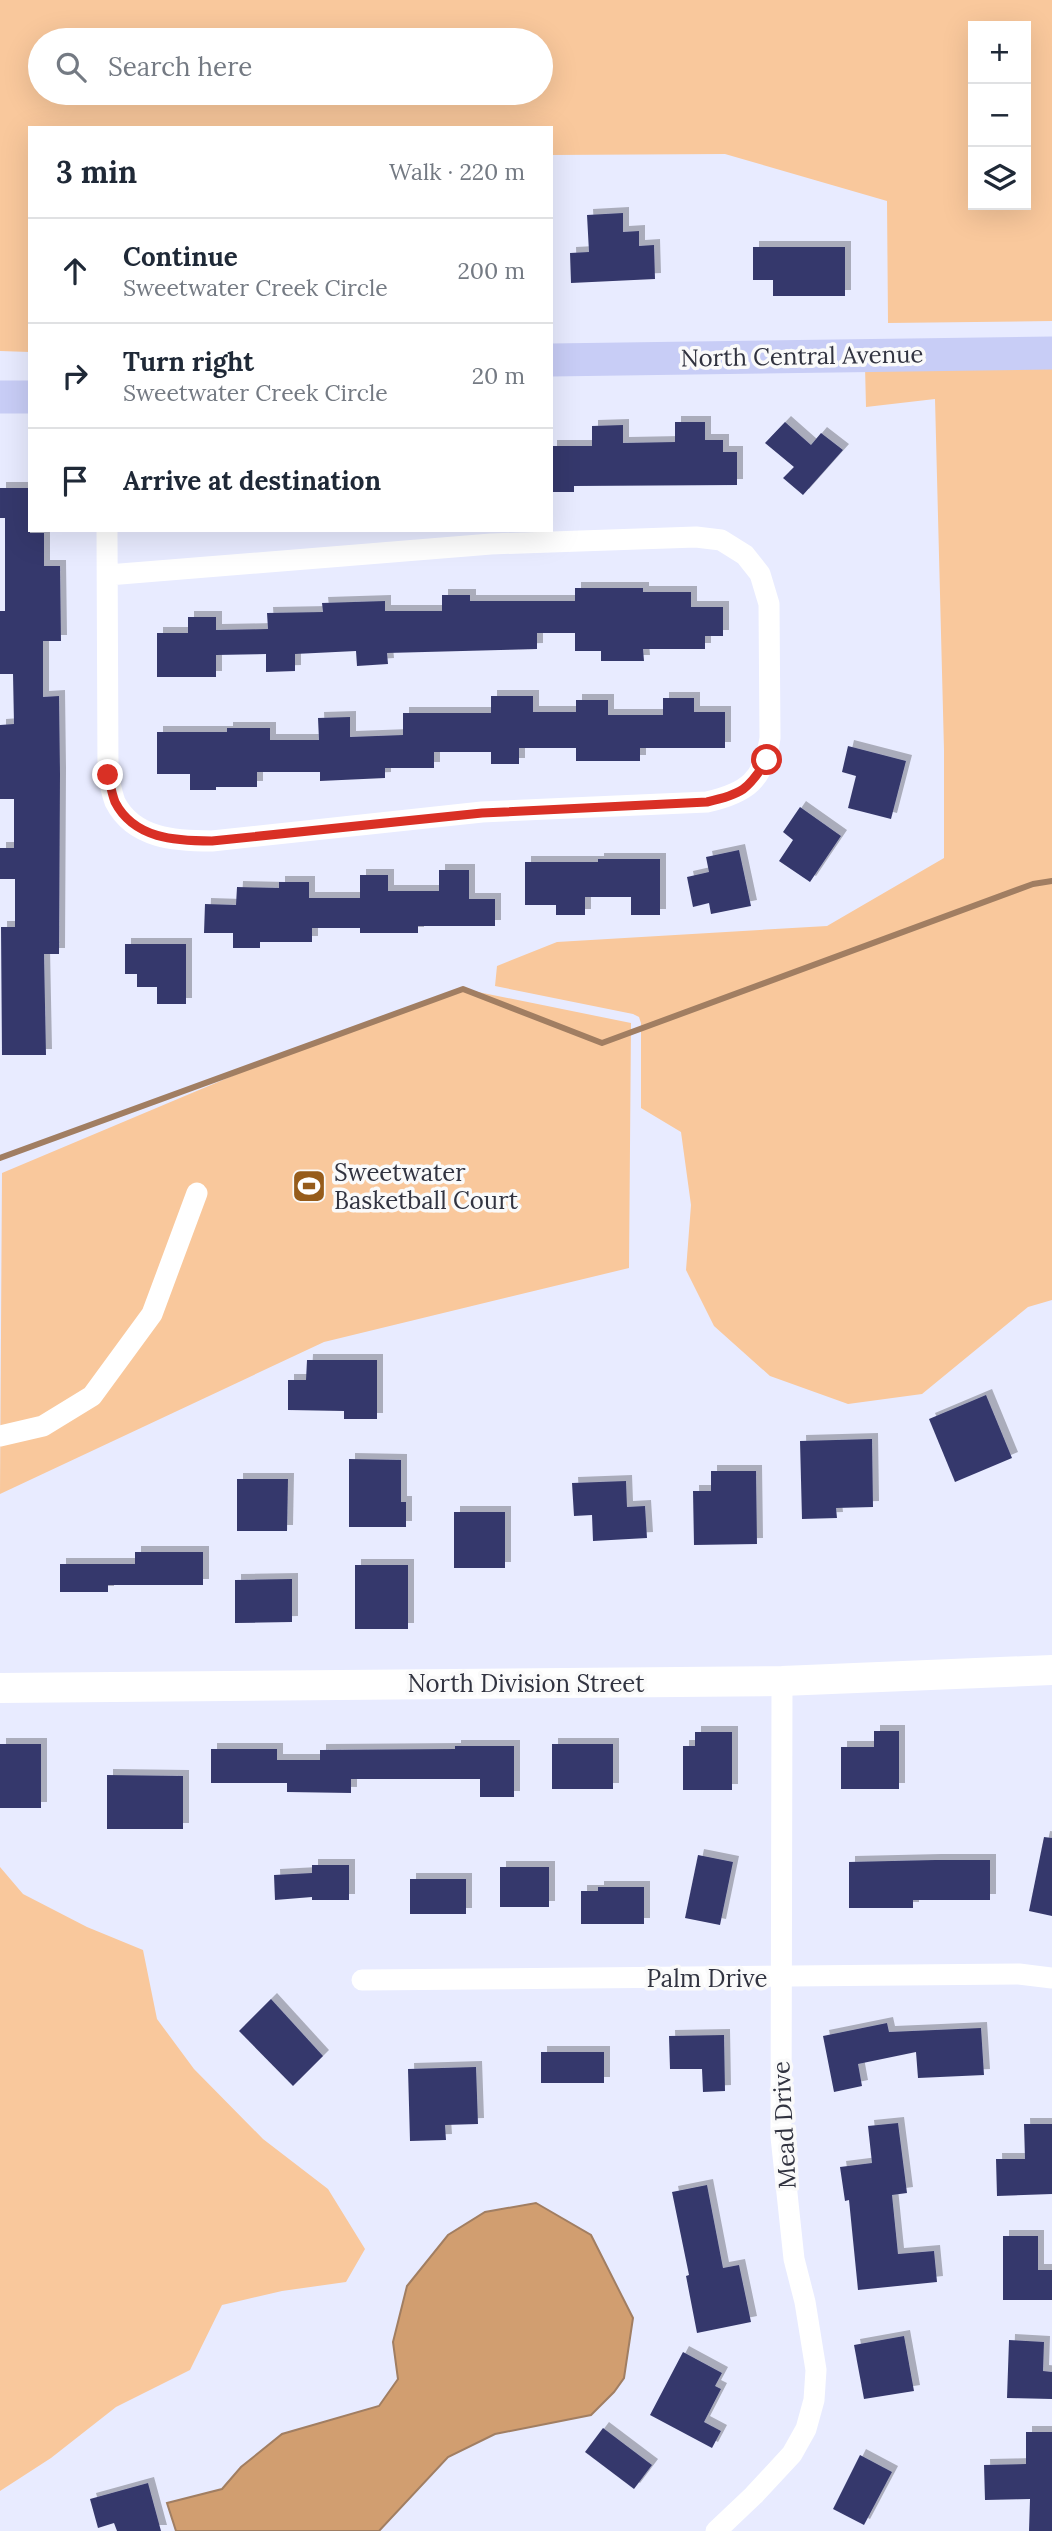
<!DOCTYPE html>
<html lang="en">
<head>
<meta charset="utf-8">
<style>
	body { margin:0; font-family:Lora,serif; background:#f6f6f7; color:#1f2937 }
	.controls { position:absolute; right:21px; top:21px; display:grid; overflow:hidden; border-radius:0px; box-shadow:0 7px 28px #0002 }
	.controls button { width:63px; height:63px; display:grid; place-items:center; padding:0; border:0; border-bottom:2px solid #e0e1e3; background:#fff; color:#1f2937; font:35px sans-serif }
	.stop { position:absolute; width:21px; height:21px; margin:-16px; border:5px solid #d93025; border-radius:50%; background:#fff }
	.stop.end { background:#d93025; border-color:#fff; box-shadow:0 2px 7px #0008 }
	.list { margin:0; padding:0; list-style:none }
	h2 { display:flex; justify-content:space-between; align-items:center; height:91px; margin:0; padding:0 28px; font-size:30px }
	h2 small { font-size:23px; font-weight:400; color:#747a83 }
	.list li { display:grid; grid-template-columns:46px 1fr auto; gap:21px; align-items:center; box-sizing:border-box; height:105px; padding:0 28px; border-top:2px solid #e0e1e3 }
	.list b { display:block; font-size:26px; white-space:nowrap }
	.list p { margin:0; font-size:23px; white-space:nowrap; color:#747a83 }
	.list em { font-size:23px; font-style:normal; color:#747a83 }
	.icon { flex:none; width:38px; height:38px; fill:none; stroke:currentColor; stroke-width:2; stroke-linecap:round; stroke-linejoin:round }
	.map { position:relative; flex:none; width:1052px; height:2531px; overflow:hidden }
	.search { position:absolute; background:#fff; box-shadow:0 7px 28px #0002; left:28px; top:28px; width:525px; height:77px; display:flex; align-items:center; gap:18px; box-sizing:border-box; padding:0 24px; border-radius:38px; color:#747a83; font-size:26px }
	.panel { position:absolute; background:#fff; box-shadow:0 7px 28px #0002; left:28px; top:126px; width:525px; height:406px; border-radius:0px }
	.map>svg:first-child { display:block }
</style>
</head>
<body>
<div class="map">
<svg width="1052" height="2531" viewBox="0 0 1052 2531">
	<defs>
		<filter id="shadow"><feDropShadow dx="6" dy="-6" stdDeviation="0" flood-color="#0004"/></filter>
	</defs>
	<rect width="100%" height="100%" fill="#e8ebff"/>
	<g fill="#f9c89c" fill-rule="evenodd">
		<path d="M0,0H1052V321L888,323L887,201L725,154L551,155V128H30V352L0,351ZM1026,26V205H973V26ZM541,40V93H40V40Z"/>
		<path d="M1052,364V1300L1028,1307L922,1394L848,1404L770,1376L714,1326L686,1270L691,1205L681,1132L641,1108V1023L639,1017L633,1014L495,986L497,966L557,942L827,926L944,858V750L935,399L866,407L865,366Z"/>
		<path d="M463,989L631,1023L629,1268L324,1342L0,1494L2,1173L268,1061Z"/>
		<path d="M0,1867L23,1894L87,1927L143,1950L157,2019L194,2069L263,2139L328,2189L365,2249L346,2282L282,2291L222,2305L190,2370L116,2407L51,2458L0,2491Z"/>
	</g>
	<path fill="#d19e70" stroke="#a17e62" stroke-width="2" d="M536,2203L591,2235L633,2318L624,2378L614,2392L591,2415L495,2434L448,2457L379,2531H176L167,2503L222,2489L241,2467L282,2434L379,2406L398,2379L393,2342L407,2286L448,2235L485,2212Z"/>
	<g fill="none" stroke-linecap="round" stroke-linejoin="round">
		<path stroke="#a17e62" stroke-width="6" d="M0,1158L463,989L602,1043L1033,884L1052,881"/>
	</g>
	<g fill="#36396c" filter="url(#shadow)">
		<path d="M623,213V232L639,231V246L654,245L655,279L571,283L570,253L589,252L587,215Z"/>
		<path d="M753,247H845V296H773V280H753Z"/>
		<path d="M675,422H705V440H723V452H737V485L574,486V492H551V446H592V426L623,425V443L675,442Z"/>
		<path d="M785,422L811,445L821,433L843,450L803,495L783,478L794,467L765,443Z"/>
		<path d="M0,488H30V533H44V566H60L61,641H43V697L59,696L60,774L59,954H44L46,1055H2L1,927H15V879H0V848H14V799H0V725L14,724L13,674H0V611H5V518H0Z"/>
		<path d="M575,588H643V592H691V607H723V636H705V649H643L644,661H601V651H575V633H537V649L387,653L388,664L357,666L356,651L295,654V671L266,672V654L216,655V677H157V633H188V617H216V630L268,629L267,613L323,612L322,603L385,601V611H442V595H470V601H575Z"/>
		<path d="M491,696H533V712H576V700H608V715H663V698H694V712H725V748H640V761H576V748H519V764H491V752H434V768H385V778L320,781V772H257V787H216V790H190V774H157V732H227V728H270V740H319L318,718L350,717V737L403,735V713H491Z"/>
		<path d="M848,746L906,761L891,819L848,808L856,776L842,772Z"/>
		<path d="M800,807L841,836L810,882L779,861L793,840L783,832Z"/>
		<path d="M739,850L751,906L711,914L709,903L693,907L687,877L709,872L706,857Z"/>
		<path d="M598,859H660V915H631V897H585V915H556V905H525V862H598Z"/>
		<path d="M439,870H469V899H495V926H418V933H360V928H312V942H260V948H233V933H204L205,904L236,905L237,887L279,888V882H309V898H360V875H388V891H439Z"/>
		<path d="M125,944H186V1004H157V987H137V974H125Z"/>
		<path d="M307,1360H377V1419H344V1411L288,1410V1380H306Z"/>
		<path d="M986,1395L1012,1458L955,1482L929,1419Z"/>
		<path d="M872,1439L873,1507L836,1508L837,1518L802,1519L800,1441Z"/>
		<path d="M349,1459L401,1460V1502H406V1527H349Z"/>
		<path d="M711,1471H756L757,1544L694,1545L693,1491H711Z"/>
		<path d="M237,1479H288L287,1531H237Z"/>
		<path d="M626,1481L627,1507L645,1506L647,1538L593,1541L592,1515L574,1516L572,1483Z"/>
		<rect x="454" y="1512" width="51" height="56"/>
		<path d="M135,1552H203V1585H108V1592H60V1564H135Z"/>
		<rect x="355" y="1565" width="53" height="64"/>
		<path d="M292,1579V1622L235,1623V1580Z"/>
		<path d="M874,1731H899V1789H841V1747H874Z"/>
		<path d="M695,1732H732V1790H683V1746H695Z"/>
		<rect x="0" y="1744" width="41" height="64"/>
		<rect x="552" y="1744" width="61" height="45"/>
		<path d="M455,1746H514V1797H480V1779H351V1793L287,1792V1783H211V1749H277V1760H320V1750L455,1749Z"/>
		<path d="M107,1775L183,1776V1829H107Z"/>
		<path d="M1044,1837L1052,1838V1916L1029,1911Z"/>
		<path d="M698,1855L733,1862L720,1925L685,1918Z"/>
		<path d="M935,1860H990V1900H913V1908H849V1862Z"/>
		<path d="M312,1865H349V1900H312V1897L275,1900L274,1875L312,1873Z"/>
		<rect x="500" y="1867" width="49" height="40"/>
		<rect x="410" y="1879" width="56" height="35"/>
		<path d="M598,1887H644V1924H581V1891H598Z"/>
		<path d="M271,1999L323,2056L293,2086L239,2031Z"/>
		<path d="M887,2023L889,2032L981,2028L984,2075L918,2078L916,2052L858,2064L862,2086L834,2092L823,2036Z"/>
		<path d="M724,2035L725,2091L703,2092L702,2069H670L669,2036Z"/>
		<rect x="541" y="2052" width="63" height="31"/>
		<path d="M476,2067L478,2124L445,2125L446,2140L410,2141L408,2069Z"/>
		<path d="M898,2123L907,2193L892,2195L898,2254L934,2251L937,2282L858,2290L849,2200L845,2201L840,2167L872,2163L868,2126Z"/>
		<path d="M1024,2124H1052V2194L997,2196L996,2159H1025Z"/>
		<path d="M707,2185L723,2268L739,2265L751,2322L697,2333L686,2276L689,2275L672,2192Z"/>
		<path d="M1003,2236H1038V2270H1052V2300H1003Z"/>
		<path d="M904,2336L914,2391L864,2399L854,2345Z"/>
		<path d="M1009,2340L1044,2342L1043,2371L1052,2372V2399L1007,2398Z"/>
		<path d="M683,2352L722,2373L715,2386L721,2389L704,2422L721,2431L712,2448L650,2415Z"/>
		<path d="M603,2428L652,2465L634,2489L585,2452Z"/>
		<path d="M1026,2432H1052V2531H1029L1030,2499L985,2500L984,2465L1026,2464Z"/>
		<path d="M860,2455L892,2472L864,2525L833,2509Z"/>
		<path d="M148,2483L161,2531H117L114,2523L98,2528L90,2499Z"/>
	</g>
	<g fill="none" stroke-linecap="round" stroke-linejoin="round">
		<g stroke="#fff" stroke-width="21">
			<path d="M107,530L108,775C110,784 112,794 115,802C134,839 176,841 212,841L482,812L707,802C747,793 764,780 770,738L769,604L760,574L745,555L721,540L696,537L491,544L108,575"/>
			<path d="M0,1436L43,1426L92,1396L152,1314L197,1193"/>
			<path d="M362,1980L1019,1974L1052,1978"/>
			<path d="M716,2531L754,2495L792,2454L806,2429L814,2400L816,2370L805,2302L794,2259L781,2137L782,1681"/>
		</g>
		<path stroke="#fff" stroke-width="30" d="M0,1688L782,1681L1052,1670"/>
		<g stroke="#c8cdf6" stroke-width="33">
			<path d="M551,360L1052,353"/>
			<path d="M0,397H30"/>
		</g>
	</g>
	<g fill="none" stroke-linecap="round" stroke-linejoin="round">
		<path stroke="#d93025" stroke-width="9" d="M108,775C110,784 112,794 115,802C134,839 176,841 212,841L482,813L707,802C742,794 748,790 767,760"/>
	</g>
	<defs>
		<g id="stadium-square" transform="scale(1.75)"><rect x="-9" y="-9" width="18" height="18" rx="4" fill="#965c1b" stroke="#fafafa"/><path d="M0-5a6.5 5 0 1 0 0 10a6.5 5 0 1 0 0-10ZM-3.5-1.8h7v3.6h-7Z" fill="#fff"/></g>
	</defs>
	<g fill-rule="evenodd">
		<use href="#stadium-square" x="309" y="1186"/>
	</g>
	<g text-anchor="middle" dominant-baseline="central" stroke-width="7" stroke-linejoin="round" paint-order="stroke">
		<g font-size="24" fill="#313340" stroke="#fafafa">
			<text transform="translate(802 356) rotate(-1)">North Central Avenue</text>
			<text x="526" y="1683">North Division Street</text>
			<text x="707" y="1978">Palm Drive</text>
			<text transform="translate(784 2125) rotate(-93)">Mead Drive</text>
		</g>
		<g font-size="24" fill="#313340" stroke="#fafafa" text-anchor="start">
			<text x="334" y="1172">Sweetwater<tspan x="334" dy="28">Basketball Court</tspan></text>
		</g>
	</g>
</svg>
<div class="controls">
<button>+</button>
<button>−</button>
<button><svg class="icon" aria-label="layers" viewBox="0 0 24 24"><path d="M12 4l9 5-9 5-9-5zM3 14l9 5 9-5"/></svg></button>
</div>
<div class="stop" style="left:767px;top:760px"></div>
<div class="stop end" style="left:108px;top:775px"></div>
<div class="search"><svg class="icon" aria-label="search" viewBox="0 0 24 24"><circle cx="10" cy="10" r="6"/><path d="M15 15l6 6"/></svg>Search here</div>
<section class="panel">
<h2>3 min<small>Walk · 220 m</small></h2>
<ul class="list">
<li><svg class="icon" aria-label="ahead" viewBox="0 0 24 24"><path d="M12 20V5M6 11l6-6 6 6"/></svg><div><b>Continue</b><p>Sweetwater Creek Circle</p></div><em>200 m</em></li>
<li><svg class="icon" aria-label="right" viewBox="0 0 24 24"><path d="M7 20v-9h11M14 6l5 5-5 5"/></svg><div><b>Turn right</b><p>Sweetwater Creek Circle</p></div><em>20 m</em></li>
<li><svg class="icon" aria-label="arrive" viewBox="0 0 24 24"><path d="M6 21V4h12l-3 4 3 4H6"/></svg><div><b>Arrive at destination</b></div></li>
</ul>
</section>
</div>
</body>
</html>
